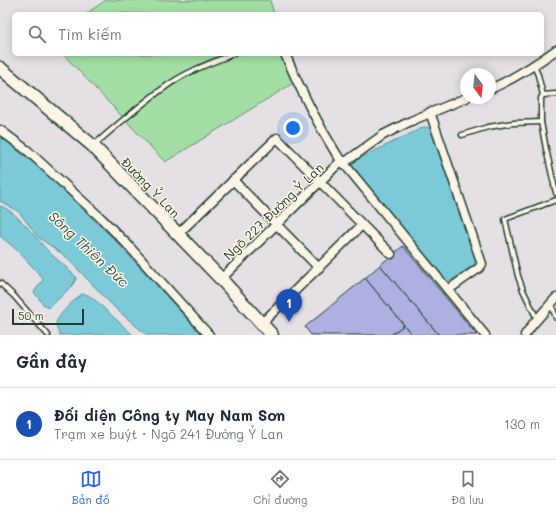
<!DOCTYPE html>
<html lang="vi">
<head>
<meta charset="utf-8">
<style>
	body { margin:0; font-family:Mali,sans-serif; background:#f2f2f3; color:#1f2937 }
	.compass { position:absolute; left:460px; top:68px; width:36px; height:36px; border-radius:50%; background:#fff; box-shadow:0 2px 10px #0003; rotate:165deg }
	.scale { position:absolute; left:12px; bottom:10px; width:72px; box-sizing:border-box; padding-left:4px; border:2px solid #1f3d34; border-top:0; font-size:11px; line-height:14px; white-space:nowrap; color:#1f3d34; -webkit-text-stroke:3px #fcf5e5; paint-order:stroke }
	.you { position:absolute; left:293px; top:128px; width:14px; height:14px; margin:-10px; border:3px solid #fff; border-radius:50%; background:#1a73e8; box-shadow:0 0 0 6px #1a73e833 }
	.badge { display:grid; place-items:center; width:26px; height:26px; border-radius:50%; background:#2563eb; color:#fff; font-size:13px; font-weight:700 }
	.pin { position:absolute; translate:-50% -33px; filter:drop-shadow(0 1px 2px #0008) }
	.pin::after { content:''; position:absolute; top:21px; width:14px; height:12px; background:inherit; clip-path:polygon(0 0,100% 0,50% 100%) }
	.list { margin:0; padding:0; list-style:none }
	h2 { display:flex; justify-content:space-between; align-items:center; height:52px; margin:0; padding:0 16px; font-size:17px }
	h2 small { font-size:13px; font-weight:400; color:#747a83 }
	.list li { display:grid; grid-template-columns:26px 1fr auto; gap:12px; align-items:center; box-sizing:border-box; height:72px; padding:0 16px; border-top:1px solid #e0e1e3 }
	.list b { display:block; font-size:15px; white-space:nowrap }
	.list p { margin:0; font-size:13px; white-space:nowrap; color:#747a83 }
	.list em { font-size:13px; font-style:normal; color:#747a83 }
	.icon { flex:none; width:22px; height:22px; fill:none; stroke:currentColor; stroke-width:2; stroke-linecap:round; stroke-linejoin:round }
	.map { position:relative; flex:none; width:556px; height:335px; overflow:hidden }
	.search { position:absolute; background:#fff; box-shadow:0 2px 10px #0003; left:12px; right:12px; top:12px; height:44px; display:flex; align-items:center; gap:10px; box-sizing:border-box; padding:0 14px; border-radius:6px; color:#747a83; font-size:15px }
	.sheet { height:124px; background:#fff }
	nav { display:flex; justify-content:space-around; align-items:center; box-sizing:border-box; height:56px; border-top:1px solid #e0e1e3; background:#fff; font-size:11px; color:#747a83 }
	nav a { display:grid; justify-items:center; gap:2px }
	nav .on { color:#2563eb }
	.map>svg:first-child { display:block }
</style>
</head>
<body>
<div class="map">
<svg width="556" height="335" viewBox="0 0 556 335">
	<rect width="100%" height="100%" fill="#e4e0e4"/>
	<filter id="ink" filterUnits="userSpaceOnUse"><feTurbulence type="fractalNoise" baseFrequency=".025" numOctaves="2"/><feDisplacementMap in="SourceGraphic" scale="8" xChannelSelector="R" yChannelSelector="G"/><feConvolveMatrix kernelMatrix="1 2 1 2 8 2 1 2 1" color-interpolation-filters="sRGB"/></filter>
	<g filter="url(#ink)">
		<g fill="#a3dfa5" stroke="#618e6c">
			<path d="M106,0H270L274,14H86Z"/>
			<path d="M63,54H286L295,82L165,162Z"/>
		</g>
		<g fill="#7bcad7" stroke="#569296">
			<path d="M424,127H428L431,130L475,259L474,265L450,281H447L444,279L353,168L352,164L354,161Z"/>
			<path d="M0,136L41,169L116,241L202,335H147L116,309L65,256L38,237L19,212L0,201Z"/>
			<path d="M0,206C15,210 37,239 48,251C57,260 67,267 76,277V279L72,286L49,308L43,304L34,292L43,280L41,276L17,250L0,236Z"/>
			<path d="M82,294L88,295L95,300L133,335H60C58,331 56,327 56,323C58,315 75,299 82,294Z"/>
		</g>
		<g fill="#adb0e1" stroke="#1f3d34">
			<path d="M403,246L477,335H439L380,265Z"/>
			<path d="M380,265L439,335H412L365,278Z"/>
			<path d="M365,278L404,325L391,335H311L305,327Z"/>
			<path d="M404,325L412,335H391Z"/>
		</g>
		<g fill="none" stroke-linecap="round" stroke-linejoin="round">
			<g stroke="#1f3d34" stroke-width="7">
				<g id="lane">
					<path d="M534,66L538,75L543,95L541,98V122L546,149L556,193"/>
					<path d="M543,95L556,94"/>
					<path d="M462,135L488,127L513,123L541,122"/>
					<path d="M94,145C118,124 142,103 168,85C188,71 211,63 233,54"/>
					<path d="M0,283L14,296L48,335"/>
					<path d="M551,303L556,318"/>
					<path d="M537,319L523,290L518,276L505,219L556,200"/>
				</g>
			</g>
			<g stroke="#1f3d34" stroke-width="11">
				<g id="street">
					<path d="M285,54C300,89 317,123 337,155L485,335"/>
					<path d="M490,89C514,79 535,65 556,50"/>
					<path d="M430,112L482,264L479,268L448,290"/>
					<path d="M0,130L28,151L102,219L126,243L209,335"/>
					<path d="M344,163L383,135L411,121L466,98"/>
					<path d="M233,180L319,268"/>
					<path d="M178,234L277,138L391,254"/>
					<path d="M221,279L342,160"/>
					<path d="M262,323L362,225"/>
					<path d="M525,335L533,324L556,298"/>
				</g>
			</g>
			<g stroke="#1f3d34" stroke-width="15">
				<path id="secondary" d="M0,68L93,146L221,279L272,335"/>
			</g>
			<use href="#lane" stroke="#fcf5e5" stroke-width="4"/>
			<use href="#street" stroke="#fcf5e5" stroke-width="8"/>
			<use href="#secondary" stroke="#fcf5e5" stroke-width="12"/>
		</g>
	</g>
	<g text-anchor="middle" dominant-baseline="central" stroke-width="3" stroke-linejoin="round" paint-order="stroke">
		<g font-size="13" fill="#1f3d34" stroke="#fcf5e5">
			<text transform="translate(151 187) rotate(46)">Đường Ỷ Lan</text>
			<text transform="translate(273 211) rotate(-44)">Ngõ 227 Đường Ỷ Lan</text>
		</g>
		<g font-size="14" font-style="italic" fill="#315955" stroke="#fcf5e5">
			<text transform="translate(89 249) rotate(43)">Sông Thiên Đức</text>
		</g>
	</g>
</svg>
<svg class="compass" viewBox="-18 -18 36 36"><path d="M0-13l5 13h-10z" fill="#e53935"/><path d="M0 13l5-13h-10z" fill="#747a83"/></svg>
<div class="scale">50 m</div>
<div class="you"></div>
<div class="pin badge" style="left:289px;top:322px;background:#1a4fb4">1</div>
<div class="search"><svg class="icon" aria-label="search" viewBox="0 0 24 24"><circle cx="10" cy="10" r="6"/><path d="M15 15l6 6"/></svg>Tìm kiếm</div>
</div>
<section class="sheet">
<h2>Gần đây<small></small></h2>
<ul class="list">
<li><span class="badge" style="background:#1a4fb4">1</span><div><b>Đối diện Công ty May Nam Sơn</b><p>Trạm xe buýt · Ngõ 241 Đường Ỷ Lan</p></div><em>130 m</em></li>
</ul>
</section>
<nav>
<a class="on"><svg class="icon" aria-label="map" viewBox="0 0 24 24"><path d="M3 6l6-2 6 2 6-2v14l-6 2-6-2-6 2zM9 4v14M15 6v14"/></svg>Bản đồ</a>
<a><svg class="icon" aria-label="directions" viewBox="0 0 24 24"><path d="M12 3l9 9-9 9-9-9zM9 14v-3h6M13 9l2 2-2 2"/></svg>Chỉ đường</a>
<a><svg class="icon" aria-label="saved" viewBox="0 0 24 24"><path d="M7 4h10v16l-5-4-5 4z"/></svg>Đã lưu</a>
</nav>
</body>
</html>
